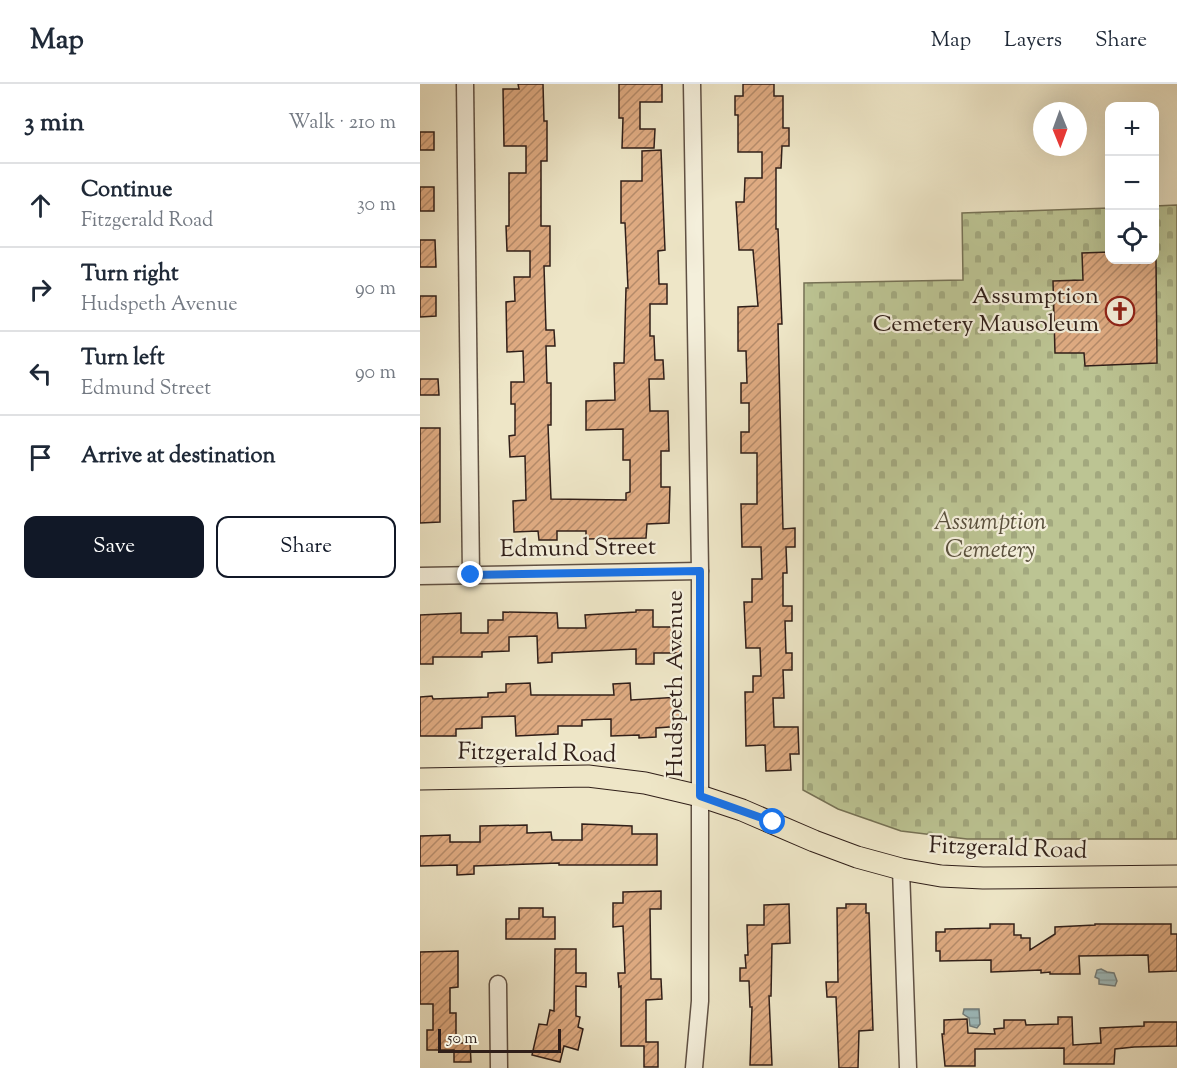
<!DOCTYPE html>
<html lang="en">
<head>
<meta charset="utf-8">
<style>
	body { margin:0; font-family:"Sorts Mill Goudy",serif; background:#f6f6f7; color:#1f2937 }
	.controls { position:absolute; right:18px; top:18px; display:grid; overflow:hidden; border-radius:12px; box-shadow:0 6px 24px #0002 }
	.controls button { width:54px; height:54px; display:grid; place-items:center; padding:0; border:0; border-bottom:2px solid #e0e1e3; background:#fff; color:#1f2937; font:30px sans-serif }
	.compass { position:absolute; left:613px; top:18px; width:54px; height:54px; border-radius:50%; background:#fff; box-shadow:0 6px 24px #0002; rotate:179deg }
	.scale { position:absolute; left:18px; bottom:15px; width:123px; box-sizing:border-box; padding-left:6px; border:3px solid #301f19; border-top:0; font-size:16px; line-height:21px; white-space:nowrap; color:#301f19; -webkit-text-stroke:4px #f4efdb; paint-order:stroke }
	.stop { position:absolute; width:18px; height:18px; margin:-14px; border:4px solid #1a73e8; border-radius:50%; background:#fff }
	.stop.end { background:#1a73e8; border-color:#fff; box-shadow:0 2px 6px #0008 }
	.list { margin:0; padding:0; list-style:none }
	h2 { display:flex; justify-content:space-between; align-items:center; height:78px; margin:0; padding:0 24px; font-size:26px }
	h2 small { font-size:20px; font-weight:400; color:#747a83 }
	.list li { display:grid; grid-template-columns:39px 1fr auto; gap:18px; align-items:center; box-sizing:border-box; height:84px; padding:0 24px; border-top:2px solid #e0e1e3 }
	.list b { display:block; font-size:22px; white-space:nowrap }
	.list p { margin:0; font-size:20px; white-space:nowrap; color:#747a83 }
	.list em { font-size:20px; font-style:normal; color:#747a83 }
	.actions { display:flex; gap:12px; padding:18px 24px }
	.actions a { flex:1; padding:14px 0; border:2px solid #111827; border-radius:12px; text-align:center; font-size:21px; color:#111827 }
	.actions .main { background:#111827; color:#fff }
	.icon { flex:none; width:33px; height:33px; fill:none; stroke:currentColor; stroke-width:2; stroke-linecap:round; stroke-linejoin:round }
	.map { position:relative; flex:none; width:757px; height:984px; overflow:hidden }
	header { display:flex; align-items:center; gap:36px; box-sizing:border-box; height:84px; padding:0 30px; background:#fff; border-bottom:2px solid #e0e1e3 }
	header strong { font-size:28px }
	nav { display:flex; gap:33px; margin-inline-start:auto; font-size:21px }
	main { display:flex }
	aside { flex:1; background:#fff }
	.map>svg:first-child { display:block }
</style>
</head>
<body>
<header>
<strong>Map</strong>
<nav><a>Map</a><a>Layers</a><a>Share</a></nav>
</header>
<main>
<aside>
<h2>3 min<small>Walk · 210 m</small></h2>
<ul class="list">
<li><svg class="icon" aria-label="ahead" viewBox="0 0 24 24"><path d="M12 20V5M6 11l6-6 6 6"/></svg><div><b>Continue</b><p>Fitzgerald Road</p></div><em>30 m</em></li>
<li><svg class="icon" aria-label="right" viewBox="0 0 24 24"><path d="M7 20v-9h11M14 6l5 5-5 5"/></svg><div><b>Turn right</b><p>Hudspeth Avenue</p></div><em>90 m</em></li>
<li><svg class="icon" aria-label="left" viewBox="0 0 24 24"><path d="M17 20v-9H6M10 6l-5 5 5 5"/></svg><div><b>Turn left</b><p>Edmund Street</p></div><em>90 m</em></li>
<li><svg class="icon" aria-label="arrive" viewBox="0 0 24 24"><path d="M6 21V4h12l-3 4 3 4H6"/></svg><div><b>Arrive at destination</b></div></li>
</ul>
<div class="actions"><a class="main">Save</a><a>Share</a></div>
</aside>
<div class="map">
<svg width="757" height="984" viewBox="0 0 757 984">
	<defs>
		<pattern id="cemetery-stones" width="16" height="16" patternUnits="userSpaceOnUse" patternTransform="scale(1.5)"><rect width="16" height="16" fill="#bcc493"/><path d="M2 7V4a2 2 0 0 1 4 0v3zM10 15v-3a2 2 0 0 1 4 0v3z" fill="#a2a87e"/></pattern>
		<pattern id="water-rules" width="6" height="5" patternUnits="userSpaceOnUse" patternTransform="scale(1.5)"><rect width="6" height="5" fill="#9ebdc0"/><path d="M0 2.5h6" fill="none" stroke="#88a2a4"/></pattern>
		<pattern id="building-hatch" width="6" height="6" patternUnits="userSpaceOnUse" patternTransform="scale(1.5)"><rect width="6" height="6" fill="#dfab82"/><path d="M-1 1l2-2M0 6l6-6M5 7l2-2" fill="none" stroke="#b58b6a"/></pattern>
	</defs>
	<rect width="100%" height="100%" fill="#eee6c7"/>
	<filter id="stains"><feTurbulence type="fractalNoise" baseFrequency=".00333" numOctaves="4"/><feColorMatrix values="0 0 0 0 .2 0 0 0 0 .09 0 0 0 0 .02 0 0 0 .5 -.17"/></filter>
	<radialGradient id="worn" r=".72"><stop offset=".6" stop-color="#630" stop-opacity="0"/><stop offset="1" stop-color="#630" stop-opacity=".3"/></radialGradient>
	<path fill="url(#cemetery-stones)" stroke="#767256" stroke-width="1.5" d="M757,121V755H547L481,747L418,725L383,706L384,199L543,196L542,129L689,124L690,176H734L735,122Z"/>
	<g fill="url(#water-rules)" stroke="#727e7d" stroke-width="1.5">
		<path d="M681,885L687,888L694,889L697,897L695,902L679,900V895L675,893L677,886Z"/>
		<path d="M544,925H559L560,940L557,944L550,942L549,934L543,930Z"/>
	</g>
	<g fill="url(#building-hatch)" stroke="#301f19" stroke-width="1.5">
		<path d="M98,0H123L124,37H127V77H121V142H130V182H124L126,246H134L135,262H126L127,299H131V341H128L131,415L206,416V409L210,408V376H203V345L166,346V317L195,316L194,279H204L206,204H208L205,139H201V97H222V67L241,66L245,166L238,167L239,200H247V220H230V252H234L235,276H243L244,295H229L230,327H248L249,367H241V403H250L249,439L227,440L226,454L166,455V447H137V456H119L118,447L94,448L93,417L106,416L105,372L90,373L89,352L95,351V320H91V298H104L103,267L87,268L86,218L95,217L94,193H110V167H87L86,142H89V89H106V62H84L83,5H99Z"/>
		<path d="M199,0H242V18H220V45H235L234,64H202L203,34H199Z"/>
		<path d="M323,0H354V12H363V44H369V62H362L361,84H356V145H358L362,240H358L363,445L375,444V463H366L367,489H363V522H372V537H365L366,569H372V586H363L364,614H353L354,643H378L379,670H370L371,686L346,687L345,661L326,662L325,608H333V592H341L340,564H326L324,518H332V495H342L341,463H322L321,420H337V369H321V348H329V319H321V299H327L326,267H318V223L338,222L333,166H319L316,118H324L325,94H342V68H318V31H315V12H323Z"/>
		<rect x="0" y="48" width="14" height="18"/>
		<rect x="0" y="103" width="14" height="24"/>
		<path d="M0,156H15L16,183H0Z"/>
		<path d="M690,168V176H736L737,279L665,282L664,269H635L633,197L663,196L662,169Z"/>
		<path d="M0,212H16V232L0,233Z"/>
		<path d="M0,295H18L19,311H0Z"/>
		<path d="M0,344H20V438L0,439Z"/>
		<path d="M216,526H233V543H260V569H234V580H216V565L132,569V578L118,579L117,552L89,553V567L62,568V573H13V580H0V531L41,529V549H68V536H83V528L137,529L138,544H166L165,531L216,528Z"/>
		<path d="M110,599L111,611H194L193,600L210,599L211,616L260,613L262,642L236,644V653L219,654V651L191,652V635L162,636V642H138V650L96,652L95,632L62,633V644L36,645V652H0V613L12,612L13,615L68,613V609L86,608V600Z"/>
		<path d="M162,740L212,742V750H237V781H139V779L54,782V790L37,791V781L0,782V752L30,751V758H60V742L107,741V749L131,748L132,756H162Z"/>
		<path d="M241,807V825H230L231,895H241L242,915L226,916V958H238V983H224V962H201V902L199,903L198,889H205L203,842L193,843V819H203V808Z"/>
		<path d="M369,820L370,859L352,860L351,912H349L352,981H330L332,923H330L329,897H320V884H326L325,871H328L327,841H344V821Z"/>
		<path d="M426,820H446V829H449L453,946L439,947L438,984H419L416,913H407L406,898H418L417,824H426Z"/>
		<path d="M99,824H123V833H135V855H86V835H99Z"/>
		<path d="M570,840H594V851H601V854H610V866L635,850V843L675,841V840H751V850H757V887L729,888L728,871L659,872L660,890H630V888L621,889V886L571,888V876L520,877V867H516V848H525V845L570,844Z"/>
		<path d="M135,865H156V889H166V903L156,902V932L160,933L158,943L163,945L158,966L144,962L140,978L112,971L119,940L127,941L130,926L134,927Z"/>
		<path d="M38,867V903L30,904V929H36V959H50L51,978H34V966H7V946H13V920H0V868Z"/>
		<path d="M638,933H652L653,961L681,959L680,944L724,942V938H757V962L714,963L695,965L694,980H644V964L555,965V982H525L522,950H524V936L547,935L548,949L575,950L574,945L584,944V936H605L606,941L638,940Z"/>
	</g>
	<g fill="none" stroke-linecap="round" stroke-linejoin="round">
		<g stroke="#605144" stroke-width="19">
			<g id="minor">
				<path d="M45,0L51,491"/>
				<path d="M272,0L280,487V917L274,984"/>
				<path d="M0,492L280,487"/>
				<path d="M481,785L488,984"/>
				<path d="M78,900L79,984"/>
			</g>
		</g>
		<g stroke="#301f19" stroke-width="23">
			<path id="major" d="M0,695L168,692L225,699L280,712L322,726L394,757L437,773L481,785L521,792L563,794L757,792"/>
		</g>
		<use href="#minor" stroke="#f4efdb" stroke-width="16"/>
		<use href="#major" stroke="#eee6c7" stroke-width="21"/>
	</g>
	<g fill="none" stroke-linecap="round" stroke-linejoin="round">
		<path stroke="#1a73e8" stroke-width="8" d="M51,491L280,487V712L353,738"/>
	</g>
	<defs>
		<g id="church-ring" transform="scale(1.5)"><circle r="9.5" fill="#f4efdb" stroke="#8f2418" stroke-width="1.5"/><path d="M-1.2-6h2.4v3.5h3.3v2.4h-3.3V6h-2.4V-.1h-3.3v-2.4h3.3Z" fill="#8f2418"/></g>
	</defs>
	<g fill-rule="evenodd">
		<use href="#church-ring" x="700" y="227"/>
	</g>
	<g text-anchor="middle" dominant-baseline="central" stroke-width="4.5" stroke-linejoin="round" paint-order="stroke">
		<g font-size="24" fill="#301f19" stroke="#f4efdb" text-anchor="end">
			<text x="679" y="213">Assumption<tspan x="679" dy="28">Cemetery Mausoleum</tspan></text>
		</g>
		<g font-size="24" font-style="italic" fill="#5a513e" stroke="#f4efdb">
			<text x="570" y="439">Assumption<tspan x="570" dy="28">Cemetery</tspan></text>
		</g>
		<g font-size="24" fill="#301f19" stroke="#f4efdb">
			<text transform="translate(158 465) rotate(-1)">Edmund Street</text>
			<text transform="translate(256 600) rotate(-90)">Hudspeth Avenue</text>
			<text transform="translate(117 670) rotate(1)">Fitzgerald Road</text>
			<text transform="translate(588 765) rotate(2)">Fitzgerald Road</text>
		</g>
	</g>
	<rect width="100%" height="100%" filter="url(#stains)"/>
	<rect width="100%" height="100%" fill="url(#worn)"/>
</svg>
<div class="controls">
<button>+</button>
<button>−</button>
<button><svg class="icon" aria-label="locate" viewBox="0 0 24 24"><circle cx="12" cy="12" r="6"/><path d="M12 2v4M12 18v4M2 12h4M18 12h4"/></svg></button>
</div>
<svg class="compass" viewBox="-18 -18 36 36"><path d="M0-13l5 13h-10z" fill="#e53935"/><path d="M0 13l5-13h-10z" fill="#747a83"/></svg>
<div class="scale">50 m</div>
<div class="stop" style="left:353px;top:738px"></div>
<div class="stop end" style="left:51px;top:491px"></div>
</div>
</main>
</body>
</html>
